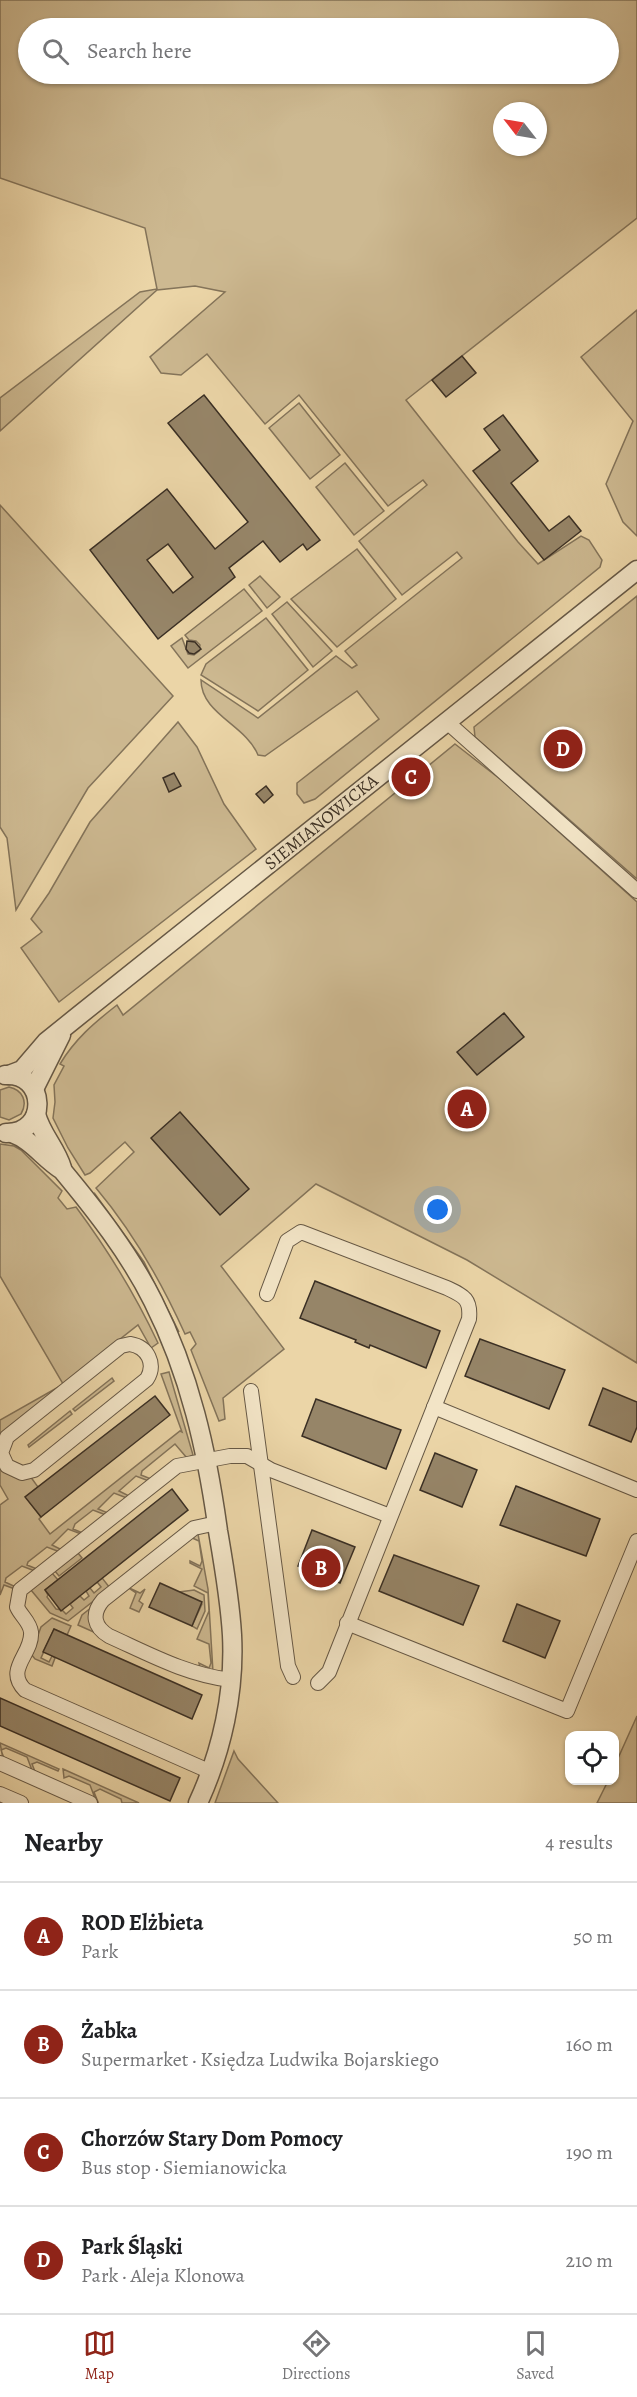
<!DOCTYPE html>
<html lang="en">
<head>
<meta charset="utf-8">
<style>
	body { margin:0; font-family:Alegreya,serif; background:#f6f6f6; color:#202124 }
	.controls { position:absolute; right:18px; bottom:18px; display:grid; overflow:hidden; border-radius:12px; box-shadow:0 2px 4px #0004 }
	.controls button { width:54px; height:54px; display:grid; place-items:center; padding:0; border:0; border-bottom:2px solid #e0e0e0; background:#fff; color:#202124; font:30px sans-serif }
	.compass { position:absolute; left:493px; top:102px; width:54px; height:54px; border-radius:50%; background:#fff; box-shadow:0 2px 4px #0004; rotate:301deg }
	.you { position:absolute; left:438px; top:1210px; width:21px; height:21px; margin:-15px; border:4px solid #fff; border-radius:50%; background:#1a73e8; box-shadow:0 0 0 9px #1a73e833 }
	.badge { display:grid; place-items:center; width:39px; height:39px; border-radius:50%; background:#8f2418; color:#fff; font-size:20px; font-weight:700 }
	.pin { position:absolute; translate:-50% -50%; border:3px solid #fff; box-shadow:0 2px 6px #0006 }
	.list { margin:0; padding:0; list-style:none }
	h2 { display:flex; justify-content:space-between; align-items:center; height:78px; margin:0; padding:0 24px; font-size:26px }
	h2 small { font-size:20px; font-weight:400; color:#757577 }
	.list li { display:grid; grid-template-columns:39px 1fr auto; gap:18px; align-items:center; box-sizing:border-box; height:108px; padding:0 24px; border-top:2px solid #e0e0e0 }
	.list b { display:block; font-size:22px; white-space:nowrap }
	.list p { margin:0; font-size:20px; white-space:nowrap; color:#757577 }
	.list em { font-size:20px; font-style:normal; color:#757577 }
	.icon { flex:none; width:33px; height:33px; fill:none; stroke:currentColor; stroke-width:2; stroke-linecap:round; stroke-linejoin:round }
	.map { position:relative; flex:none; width:637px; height:1803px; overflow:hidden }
	.search { position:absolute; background:#fff; box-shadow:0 2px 4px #0004; left:18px; right:18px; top:18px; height:66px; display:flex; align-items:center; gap:15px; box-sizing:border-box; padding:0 21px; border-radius:33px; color:#757577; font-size:22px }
	.sheet { height:510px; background:#fff }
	nav { display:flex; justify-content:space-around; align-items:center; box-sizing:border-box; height:84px; border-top:2px solid #e0e0e0; background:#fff; font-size:16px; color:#757577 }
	nav a { display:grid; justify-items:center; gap:3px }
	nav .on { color:#8f2418 }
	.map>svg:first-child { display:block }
</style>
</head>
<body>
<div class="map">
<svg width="637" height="1803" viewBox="0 0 637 1803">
	<rect width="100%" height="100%" fill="#ebd5a7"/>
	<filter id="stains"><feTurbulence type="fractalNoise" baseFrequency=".00333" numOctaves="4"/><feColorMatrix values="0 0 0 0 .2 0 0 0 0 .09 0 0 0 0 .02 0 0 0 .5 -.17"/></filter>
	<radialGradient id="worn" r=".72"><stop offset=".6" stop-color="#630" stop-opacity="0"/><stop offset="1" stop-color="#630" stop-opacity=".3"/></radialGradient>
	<g fill="#cdb991" stroke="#84745a" stroke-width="1.5" fill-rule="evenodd">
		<path d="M0,0H637V218L406,400L518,542L538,564L581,536L589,540L602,560L600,567L315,799L304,803L297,794V783L379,719L357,691L265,756L258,755C246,725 201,714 201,680L258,718L336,656L352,668L357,665L345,651L462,558L457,552L402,595L359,541L427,485L423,480L388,506L299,395L265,424L207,354L181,375L161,373L150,357L225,292L195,286L157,290L0,431V398L140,292L157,289L145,228L0,178ZM28,28H608V74H28ZM502,111H538V147H502Z"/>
		<path d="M637,310V536L623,522L606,484L633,421L581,357Z"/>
		<path d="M299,403L340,455L310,479L269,428Z"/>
		<path d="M345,463L384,511L354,535L316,487Z"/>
		<path d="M0,505L173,696L88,788L16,910L7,838L0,827Z"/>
		<path d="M357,549L396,599L337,647L291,599Z"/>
		<path d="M260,576L280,597L267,608L249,585Z"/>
		<path d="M244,589L262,611L188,668L171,646L182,638L188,654L194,655L199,651L200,645L196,641L189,640L185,635Z"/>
		<path d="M637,596V879L475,737L474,727Z"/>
		<path d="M287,602L332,651L313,667L272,614Z"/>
		<path d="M266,618L308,670L258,711L201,675L206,664Z"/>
		<path d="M178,722L197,747L224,804L256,849L59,1002L21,948L42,932L31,919L49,893L90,822Z"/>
		<path d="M455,744L500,779L637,902V1363L467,1260L316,1184L221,1266L284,1349L223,1398L225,1419L219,1421L191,1350L196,1344L190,1332L185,1334C161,1281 133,1232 96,1188L134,1152L125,1142L90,1173L85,1175L68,1148L53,1118L55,1102L54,1085L64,1066L60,1064C75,1039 94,1023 117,1005L123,1015Z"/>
		<path d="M9,1087C23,1090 28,1102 21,1114L9,1120L0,1117V1090Z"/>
		<path d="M0,1144L14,1146L21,1150L62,1191L58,1198L67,1209L76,1207C108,1250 135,1294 158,1343L151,1348L138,1325L63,1384L0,1276Z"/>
		<path d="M95,1194L144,1262L179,1332L95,1198Z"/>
		<path d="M169,1372L193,1455L187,1458L175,1444L142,1471L141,1475L151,1479L149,1481L136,1476L119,1491L129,1496L127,1498L114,1493L98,1509L108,1513L106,1515L93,1510L75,1524L73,1529L83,1533L81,1534L68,1529L52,1545L62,1550L60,1552L47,1547L28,1562L27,1565L37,1569L35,1571L22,1566L6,1578L5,1582L16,1587L15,1589L4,1585L0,1595V1505L8,1499L0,1485V1465L30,1476L38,1487L26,1497L41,1517L39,1519L50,1534L180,1431L182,1432L161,1374Z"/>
		<path d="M112,1378L114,1381L75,1411L73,1409Z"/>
		<path d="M62,1385L0,1438V1420Z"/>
		<path d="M70,1411L72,1414L29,1447L28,1445Z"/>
		<path d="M198,1534L208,1589L213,1672L200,1668L199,1663L209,1668L211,1663L209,1644L197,1639L209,1611L208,1593L194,1586L202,1569L190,1563V1561L200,1566L202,1561L199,1541L190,1537Z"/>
		<path d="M78,1553L82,1558L59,1576L55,1571Z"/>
		<path d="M52,1573L58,1580L45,1590L48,1595L47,1597L56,1609L62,1610L66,1614L73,1608L70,1604L80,1596L84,1600L89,1596L86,1591L90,1588L94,1593L101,1587L94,1578L99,1574L110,1588L68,1621L50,1613L31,1590Z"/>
		<path d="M127,1587L140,1593L145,1589L139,1601L143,1604L139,1612L130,1608L136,1593Z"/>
		<path d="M194,1590L204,1595L205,1611L197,1629L192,1626L202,1604L179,1592Z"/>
		<path d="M92,1607L98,1634L78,1625L82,1615Z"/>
		<path d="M52,1618L71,1626L67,1635L54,1629L41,1658L49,1662L52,1656L55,1658L52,1666L35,1659L31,1654L41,1627Z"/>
		<path d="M637,1716V1803H597L608,1781L614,1780L615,1765Z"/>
		<path d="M0,1743L59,1769L58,1771L37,1762L32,1764L36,1774L33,1773L27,1757L6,1748L1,1750L5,1761L3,1759Z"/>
		<path d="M234,1751L238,1759L278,1803H215Z"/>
		<path d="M63,1769L139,1803H122L121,1799L100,1789L94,1792L98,1802L96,1801L90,1785L69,1776L64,1778Z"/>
	</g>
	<g fill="#968568" stroke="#3a2f24" stroke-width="1.5" fill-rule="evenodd">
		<path d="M462,356L476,373L446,397L432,380Z"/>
		<path d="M204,395L320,540L307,550L303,544L280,562L263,541L229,568L235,577L158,639L90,550L167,489L215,549L248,522L168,423ZM168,544L193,577L173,593L147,560Z"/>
		<path d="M503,415L538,461L511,483L549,531L569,516L581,531L544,560L473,471L500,450L484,429Z"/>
		<path d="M187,641L195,642L201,649L194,654L189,653L186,649Z"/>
		<path d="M174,773L181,786L169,792L163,778Z"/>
		<path d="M266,786L273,795L264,803L256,794Z"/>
		<path d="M504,1013L524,1037L477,1075L457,1052Z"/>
		<path d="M180,1112L249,1189L220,1215L151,1138Z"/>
		<path d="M315,1281L440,1331L426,1368L370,1345L369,1348L355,1342L356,1340L300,1318Z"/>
		<path d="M480,1339L565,1370L549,1409L465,1376Z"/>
		<path d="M603,1388L637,1402V1427L631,1442L589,1425Z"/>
		<path d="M155,1396L170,1415L41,1517L25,1497Z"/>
		<path d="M316,1399L401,1430L386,1469L302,1436Z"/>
		<path d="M435,1453L477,1470L462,1507L420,1490Z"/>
		<path d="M516,1486L600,1519L586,1556L500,1525Z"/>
		<path d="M172,1489L188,1510L61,1611L45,1590Z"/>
		<path d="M312,1530L355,1547L340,1583L298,1566Z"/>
		<path d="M394,1555L479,1586L463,1625L379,1591Z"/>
		<path d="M160,1583L202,1602L192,1626L149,1607Z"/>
		<path d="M517,1604L560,1621L545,1658L503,1641Z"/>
		<path d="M54,1629L202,1695L192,1719L43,1652Z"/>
		<path d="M0,1698L180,1778L170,1801L0,1726Z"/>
	</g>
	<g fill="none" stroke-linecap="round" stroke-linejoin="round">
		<g stroke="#665845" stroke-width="16">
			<g id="minor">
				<path d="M447,722L637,891"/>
				<path d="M267,1294L287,1241L301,1232L447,1288C464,1296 471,1299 469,1319L329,1672L318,1683"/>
				<path d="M130,1344C148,1347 156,1364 147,1379L34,1470L22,1473L7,1466L1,1453L7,1437L121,1346Z"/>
				<path d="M251,1391L288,1666L293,1677"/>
				<path d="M434,1407L637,1490"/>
				<path d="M217,1523L194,1528L103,1600C91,1614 94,1627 109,1636C149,1654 187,1675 231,1680"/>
				<path d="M347,1623L567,1711L637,1541"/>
				<path d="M0,1763L90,1803"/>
				<path d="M211,1772L25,1690C4,1669 33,1654 31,1632C30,1622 21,1616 17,1607L20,1590L177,1466L230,1456H247L271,1470L390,1516"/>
				<path d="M0,1794L21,1803"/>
			</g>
		</g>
		<g stroke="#665845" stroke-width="21">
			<g id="tertiary">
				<path d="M5,1075C47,1072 49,1134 6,1133"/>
				<path d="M9,1075L22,1070L46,1042L77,1017L637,570"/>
				<path d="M34,1089L61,1035"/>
				<path d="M36,1114C41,1134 56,1148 62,1168"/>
				<path d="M12,1133C32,1140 44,1159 62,1170C96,1211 129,1253 153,1301C190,1374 207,1451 218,1531C224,1566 230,1600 232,1635C235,1692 222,1751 198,1803"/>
			</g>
		</g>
		<use href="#minor" stroke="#f2e4c6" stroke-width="14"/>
		<use href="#tertiary" stroke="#f2e4c6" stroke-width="18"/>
	</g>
	<g text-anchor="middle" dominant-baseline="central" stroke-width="5" stroke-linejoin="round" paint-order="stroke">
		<g font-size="18" fill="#3a2f24" stroke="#f2e4c6">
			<text transform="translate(321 822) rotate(-39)">SIEMIANOWICKA</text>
		</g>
	</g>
	<rect width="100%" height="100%" filter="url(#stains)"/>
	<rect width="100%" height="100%" fill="url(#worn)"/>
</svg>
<div class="controls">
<button><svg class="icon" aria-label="locate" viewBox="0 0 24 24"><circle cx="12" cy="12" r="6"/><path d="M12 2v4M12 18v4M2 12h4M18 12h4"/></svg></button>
</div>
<svg class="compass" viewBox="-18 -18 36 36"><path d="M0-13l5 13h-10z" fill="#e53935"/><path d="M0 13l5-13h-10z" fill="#757577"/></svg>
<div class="you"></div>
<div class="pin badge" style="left:467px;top:1109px">A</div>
<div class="pin badge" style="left:321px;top:1568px">B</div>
<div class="pin badge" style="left:411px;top:777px">C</div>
<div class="pin badge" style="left:563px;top:749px">D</div>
<div class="search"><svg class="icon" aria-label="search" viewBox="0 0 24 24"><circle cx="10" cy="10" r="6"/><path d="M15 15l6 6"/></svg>Search here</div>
</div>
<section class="sheet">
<h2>Nearby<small>4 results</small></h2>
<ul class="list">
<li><span class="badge">A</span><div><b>ROD Elżbieta</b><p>Park</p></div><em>50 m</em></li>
<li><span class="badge">B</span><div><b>Żabka</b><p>Supermarket · Księdza Ludwika Bojarskiego</p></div><em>160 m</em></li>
<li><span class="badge">C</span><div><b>Chorzów Stary Dom Pomocy</b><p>Bus stop · Siemianowicka</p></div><em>190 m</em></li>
<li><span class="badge">D</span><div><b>Park Śląski</b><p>Park · Aleja Klonowa</p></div><em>210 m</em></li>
</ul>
</section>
<nav>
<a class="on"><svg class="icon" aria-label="map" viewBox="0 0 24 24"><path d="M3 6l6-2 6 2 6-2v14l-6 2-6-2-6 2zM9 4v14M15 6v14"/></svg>Map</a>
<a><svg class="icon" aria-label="directions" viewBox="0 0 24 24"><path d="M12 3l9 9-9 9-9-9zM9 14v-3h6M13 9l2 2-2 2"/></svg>Directions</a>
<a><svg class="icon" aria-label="saved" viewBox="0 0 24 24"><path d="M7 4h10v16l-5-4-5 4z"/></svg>Saved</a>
</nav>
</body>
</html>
